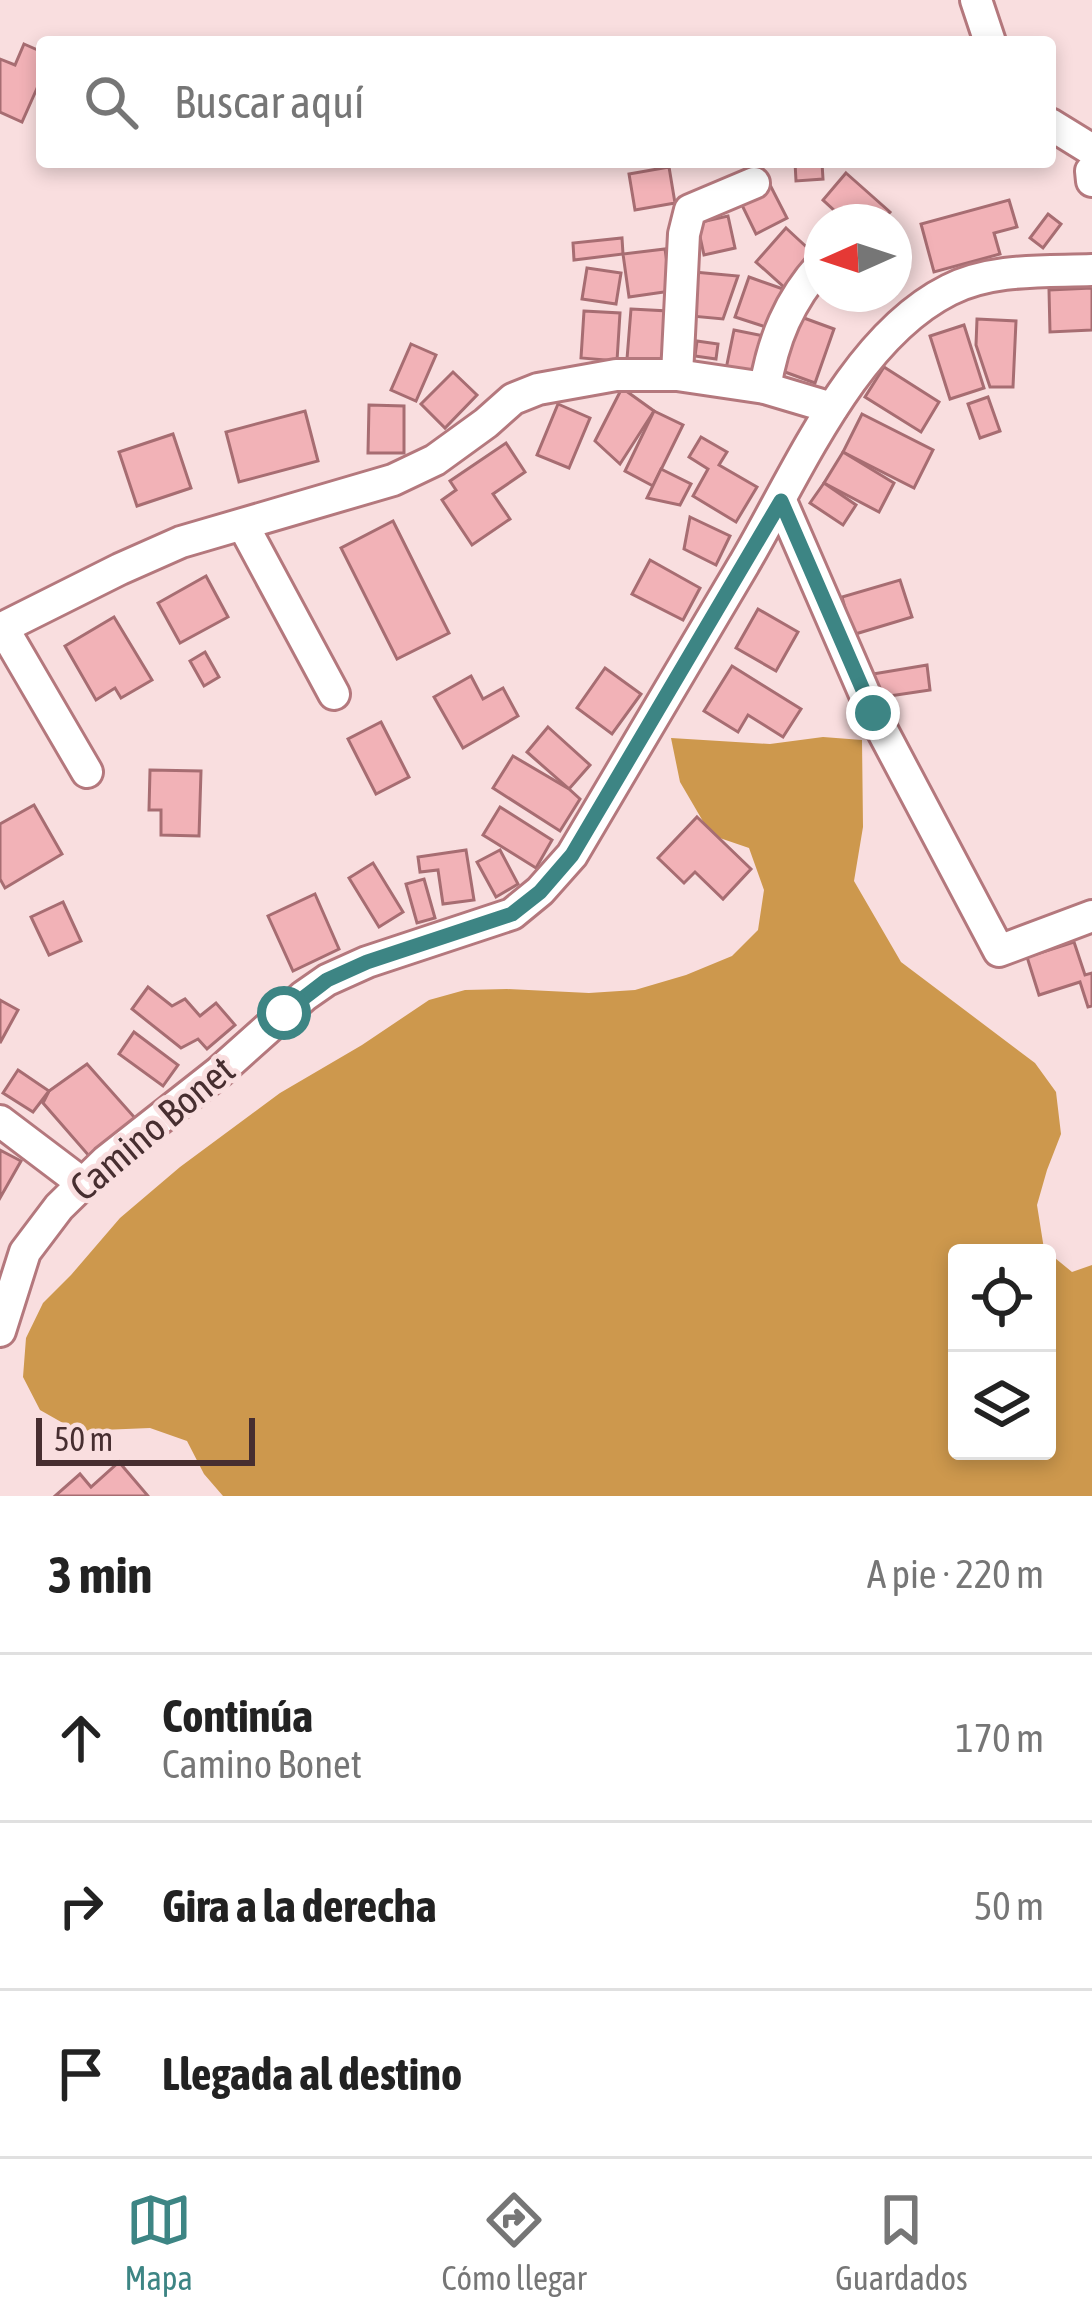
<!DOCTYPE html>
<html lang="es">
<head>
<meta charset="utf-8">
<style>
	body { margin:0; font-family:"Asap Condensed",sans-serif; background:#f6f6f6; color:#222 }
	.controls { position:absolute; right:36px; bottom:36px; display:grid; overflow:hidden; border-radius:12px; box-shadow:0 6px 18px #0003 }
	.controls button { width:108px; height:108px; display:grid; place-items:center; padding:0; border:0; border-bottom:3px solid #e0e0e0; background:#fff; color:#222; font:60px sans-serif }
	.compass { position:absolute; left:804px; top:204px; width:108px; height:108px; border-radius:50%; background:#fff; box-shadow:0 6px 18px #0003; rotate:267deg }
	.scale { position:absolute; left:36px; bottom:30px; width:219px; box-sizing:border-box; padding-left:12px; border:6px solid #472e30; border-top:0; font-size:33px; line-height:42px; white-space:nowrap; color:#472e30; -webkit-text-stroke:9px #f9dedf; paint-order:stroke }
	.stop { position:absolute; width:36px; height:36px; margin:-27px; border:9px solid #3d8584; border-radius:50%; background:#fff }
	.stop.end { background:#3d8584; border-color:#fff; box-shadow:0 3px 12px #0008 }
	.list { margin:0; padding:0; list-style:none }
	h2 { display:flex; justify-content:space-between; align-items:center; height:156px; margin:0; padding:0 48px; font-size:51px }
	h2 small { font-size:39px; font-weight:400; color:#767676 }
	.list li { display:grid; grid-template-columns:78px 1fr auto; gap:36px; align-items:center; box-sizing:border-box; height:168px; padding:0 48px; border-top:3px solid #e0e0e0 }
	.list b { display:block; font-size:45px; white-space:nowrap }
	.list p { margin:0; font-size:39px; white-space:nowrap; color:#767676 }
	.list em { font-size:39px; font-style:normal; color:#767676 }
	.icon { flex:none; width:66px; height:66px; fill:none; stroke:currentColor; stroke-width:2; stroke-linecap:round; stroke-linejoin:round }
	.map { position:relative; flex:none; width:1092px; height:1496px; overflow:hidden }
	.search { position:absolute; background:#fff; box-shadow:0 6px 18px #0003; left:36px; right:36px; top:36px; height:132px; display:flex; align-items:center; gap:30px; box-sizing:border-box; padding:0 42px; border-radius:12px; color:#767676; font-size:45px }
	.sheet { height:660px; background:#fff }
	nav { display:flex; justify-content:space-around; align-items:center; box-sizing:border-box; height:168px; border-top:3px solid #e0e0e0; background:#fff; font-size:33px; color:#767676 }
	nav a { display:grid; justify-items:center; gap:6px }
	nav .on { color:#3d8584 }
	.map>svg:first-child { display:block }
</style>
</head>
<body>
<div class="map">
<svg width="1092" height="1496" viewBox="0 0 1092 1496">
	<rect width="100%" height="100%" fill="#f9dedf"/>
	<path fill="#cd984d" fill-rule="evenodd" d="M823,737L862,740L863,827L854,881L901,962L1035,1063L1056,1092L1061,1134L1047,1170L1037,1205L1044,1249L1072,1272L1092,1265V1496H223L204,1474L187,1441L150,1428L77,1431L40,1410L23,1377L26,1338L43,1303L71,1275L120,1218L180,1167L280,1093L362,1045L429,1000L465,990L507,989L589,993L635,990L686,975L732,956L758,930L764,890L749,848L711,835L680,782L671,738L770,744ZM957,1253H1047V1451H957Z"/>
	<g fill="#f2b2b7" stroke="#a76d72" stroke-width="3">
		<path d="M24,44L42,52V77L22,122L0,112V59L15,65Z"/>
		<path d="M795,162H840L822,163L823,179L796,181Z"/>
		<path d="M669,167L675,203L635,210L629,174Z"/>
		<path d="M846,173L890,212L881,222H847L823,200Z"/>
		<path d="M768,181L787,218L756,234L738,197Z"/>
		<path d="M1009,200L1017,227L994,233L1000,254L934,272L921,224Z"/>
		<path d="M1048,214L1061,224L1043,248L1030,238Z"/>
		<path d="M728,216L735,248L704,255L697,223Z"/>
		<path d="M786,228L813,253L784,287L756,262Z"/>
		<path d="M622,238L623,254L574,260L573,243Z"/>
		<path d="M665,249L671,291L629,297L623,254Z"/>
		<path d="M587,268L621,273L616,304L582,299Z"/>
		<path d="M694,272L738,276L723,319L691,316Z"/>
		<path d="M749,277L783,289L769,328L735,317Z"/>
		<path d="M1092,288V330L1050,332L1049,290Z"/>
		<path d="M631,309L668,311L665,361L627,359Z"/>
		<path d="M584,311L620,313L617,361L581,358Z"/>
		<path d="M793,314L834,329L815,383L774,368Z"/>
		<path d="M977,319L1016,321L1013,387H990L976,345Z"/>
		<path d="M964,325L984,388L950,399L930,336Z"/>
		<path d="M734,330L764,336L756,375L726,369Z"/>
		<path d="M697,341L718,344L716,359L695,356Z"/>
		<path d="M411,344L436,355L416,401L391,390Z"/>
		<path d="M884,367L939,402L921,432L865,397Z"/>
		<path d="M453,372L477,395L445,428L421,404Z"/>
		<path d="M622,388L654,411L620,464L595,441Z"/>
		<path d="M988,397L1000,431L980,438L968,404Z"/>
		<path d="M558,404L590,418L569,468L537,455Z"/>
		<path d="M369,405L404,406V453H368Z"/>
		<path d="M305,411L318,461L239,482L226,432Z"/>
		<path d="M654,411L683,425L653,486L625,471Z"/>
		<path d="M862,414L933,450L914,488L843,452Z"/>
		<path d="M173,434L191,488L137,506L119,452Z"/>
		<path d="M701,437L727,452L719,465L757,487L736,522L693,496L708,469L689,457Z"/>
		<path d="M506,443L525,472L493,494L510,519L472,545L442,500L456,490L450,481Z"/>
		<path d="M843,452L894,483L879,512L824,483Z"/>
		<path d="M661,469L691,484L680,505L647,498Z"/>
		<path d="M824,483L856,505L843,525L810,503Z"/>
		<path d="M690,517L730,536L716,565L684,549Z"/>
		<path d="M393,521L449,633L397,659L341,548Z"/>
		<path d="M650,560L700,588L683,620L632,594Z"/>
		<path d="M206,576L228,617L180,643L158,603Z"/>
		<path d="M900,580L912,617L852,635L842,597Z"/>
		<path d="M758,609L798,632L776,671L736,648Z"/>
		<path d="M114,617L152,680L121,698L115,688L96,700L65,646Z"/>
		<path d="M205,652L219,677L204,686L190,661Z"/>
		<path d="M927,665L930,690L876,698L873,674Z"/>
		<path d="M732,666L801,709L783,737L748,715L738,732L704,711Z"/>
		<path d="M605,668L641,694L612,734L577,708Z"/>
		<path d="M471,676L483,699L503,688L518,716L463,748L434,697Z"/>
		<path d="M381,722L409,777L376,794L348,739Z"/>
		<path d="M548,727L590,765L569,789L527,752Z"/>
		<path d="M513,756L569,789L580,799L560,831L493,788Z"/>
		<path d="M150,770L201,771L199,836L161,835V810H149Z"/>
		<path d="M34,805L62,854L5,888L0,879V824Z"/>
		<path d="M500,807L552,840L536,868L483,835Z"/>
		<path d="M697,817L751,869L723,899L695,872L684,883L658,858Z"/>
		<path d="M466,850L474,900L443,904L438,870L420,872L418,857Z"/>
		<path d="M500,850L518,884L496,897L477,862Z"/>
		<path d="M373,863L403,912L379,927L349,878Z"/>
		<path d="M424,879L435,918L417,923L406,884Z"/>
		<path d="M315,894L339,949L293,971L268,916Z"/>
		<path d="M63,902L81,941L49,955L31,917Z"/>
		<path d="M1074,942L1085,975L1092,973V1006L1088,1007L1080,982L1039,995L1027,957Z"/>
		<path d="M148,987L172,1006L185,999L200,1016L216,1003L235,1025L207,1049L198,1039L181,1048L132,1009Z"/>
		<path d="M0,1000L18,1010L0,1043Z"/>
		<path d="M134,1032L178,1065L163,1086L119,1054Z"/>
		<path d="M87,1064L135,1118L90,1157L43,1103L49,1091Z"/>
		<path d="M18,1070L49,1091L33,1112L3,1093Z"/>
		<path d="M0,1150L21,1161L0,1198Z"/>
		<path d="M119,1462L148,1496H55L80,1474L91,1487Z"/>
	</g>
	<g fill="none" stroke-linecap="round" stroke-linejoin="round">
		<g stroke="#b4787d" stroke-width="36">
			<g id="minor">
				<path d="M976,0L990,42"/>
				<path d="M1050,124L1092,150"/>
				<path d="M1091,171L1092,181"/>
				<path d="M677,375L684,234L690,210L754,183"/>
				<path d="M765,388C773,340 789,300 822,264"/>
				<path d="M781,501L873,713L999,951L1092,916"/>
				<path d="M243,525L334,694"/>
				<path d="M3,628L87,772"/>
				<path d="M0,629L120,569L181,542L393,480L435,460L486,423L513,399L538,389L616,375H677L765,388L832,408"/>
				<path d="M0,1121L82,1183"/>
				<path d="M0,1331L25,1252L59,1207L106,1161L219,1072L304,996L327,980L367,962L512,914L540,891L572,855C630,758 687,661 744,564C797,474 853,338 949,290C992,268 1045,272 1092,270"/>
			</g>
		</g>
		<use href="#minor" stroke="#fff" stroke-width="30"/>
	</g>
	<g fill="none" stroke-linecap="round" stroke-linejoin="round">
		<path stroke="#3d8584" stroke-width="15" d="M284,1013L327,980L367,962L512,914L540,892L572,855L781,501L873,713"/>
	</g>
	<g text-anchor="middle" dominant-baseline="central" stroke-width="10" stroke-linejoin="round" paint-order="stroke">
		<g font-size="39" fill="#472e30" stroke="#f9dedf">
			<text transform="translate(152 1128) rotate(-40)">Camino Bonet</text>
		</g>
	</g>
</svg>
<div class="controls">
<button><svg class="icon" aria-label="locate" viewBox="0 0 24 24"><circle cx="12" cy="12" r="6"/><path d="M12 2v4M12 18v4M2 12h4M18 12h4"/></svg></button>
<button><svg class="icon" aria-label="layers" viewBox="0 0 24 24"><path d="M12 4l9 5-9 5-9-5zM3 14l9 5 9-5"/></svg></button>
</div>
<svg class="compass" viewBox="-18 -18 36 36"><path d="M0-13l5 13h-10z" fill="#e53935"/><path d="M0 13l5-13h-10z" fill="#767676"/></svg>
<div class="scale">50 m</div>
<div class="stop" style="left:284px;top:1013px"></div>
<div class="stop end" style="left:873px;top:713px"></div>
<div class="search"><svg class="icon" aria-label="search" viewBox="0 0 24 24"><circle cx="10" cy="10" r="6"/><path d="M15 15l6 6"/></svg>Buscar aquí</div>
</div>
<section class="sheet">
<h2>3 min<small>A pie · 220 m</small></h2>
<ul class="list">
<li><svg class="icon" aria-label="ahead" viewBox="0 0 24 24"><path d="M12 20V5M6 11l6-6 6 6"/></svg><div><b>Continúa</b><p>Camino Bonet</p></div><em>170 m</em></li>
<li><svg class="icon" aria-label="right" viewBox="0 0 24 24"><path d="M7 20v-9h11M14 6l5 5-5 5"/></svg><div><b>Gira a la derecha</b></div><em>50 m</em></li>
<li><svg class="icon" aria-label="arrive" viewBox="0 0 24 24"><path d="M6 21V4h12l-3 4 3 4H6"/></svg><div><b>Llegada al destino</b></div></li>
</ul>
</section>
<nav>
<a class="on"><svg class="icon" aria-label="map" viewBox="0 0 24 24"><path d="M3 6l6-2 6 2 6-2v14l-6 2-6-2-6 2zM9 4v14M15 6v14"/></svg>Mapa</a>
<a><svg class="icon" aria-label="directions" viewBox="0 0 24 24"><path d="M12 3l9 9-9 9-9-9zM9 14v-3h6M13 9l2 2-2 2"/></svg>Cómo llegar</a>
<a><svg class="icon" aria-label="saved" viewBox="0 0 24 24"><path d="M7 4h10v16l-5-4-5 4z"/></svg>Guardados</a>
</nav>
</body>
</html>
